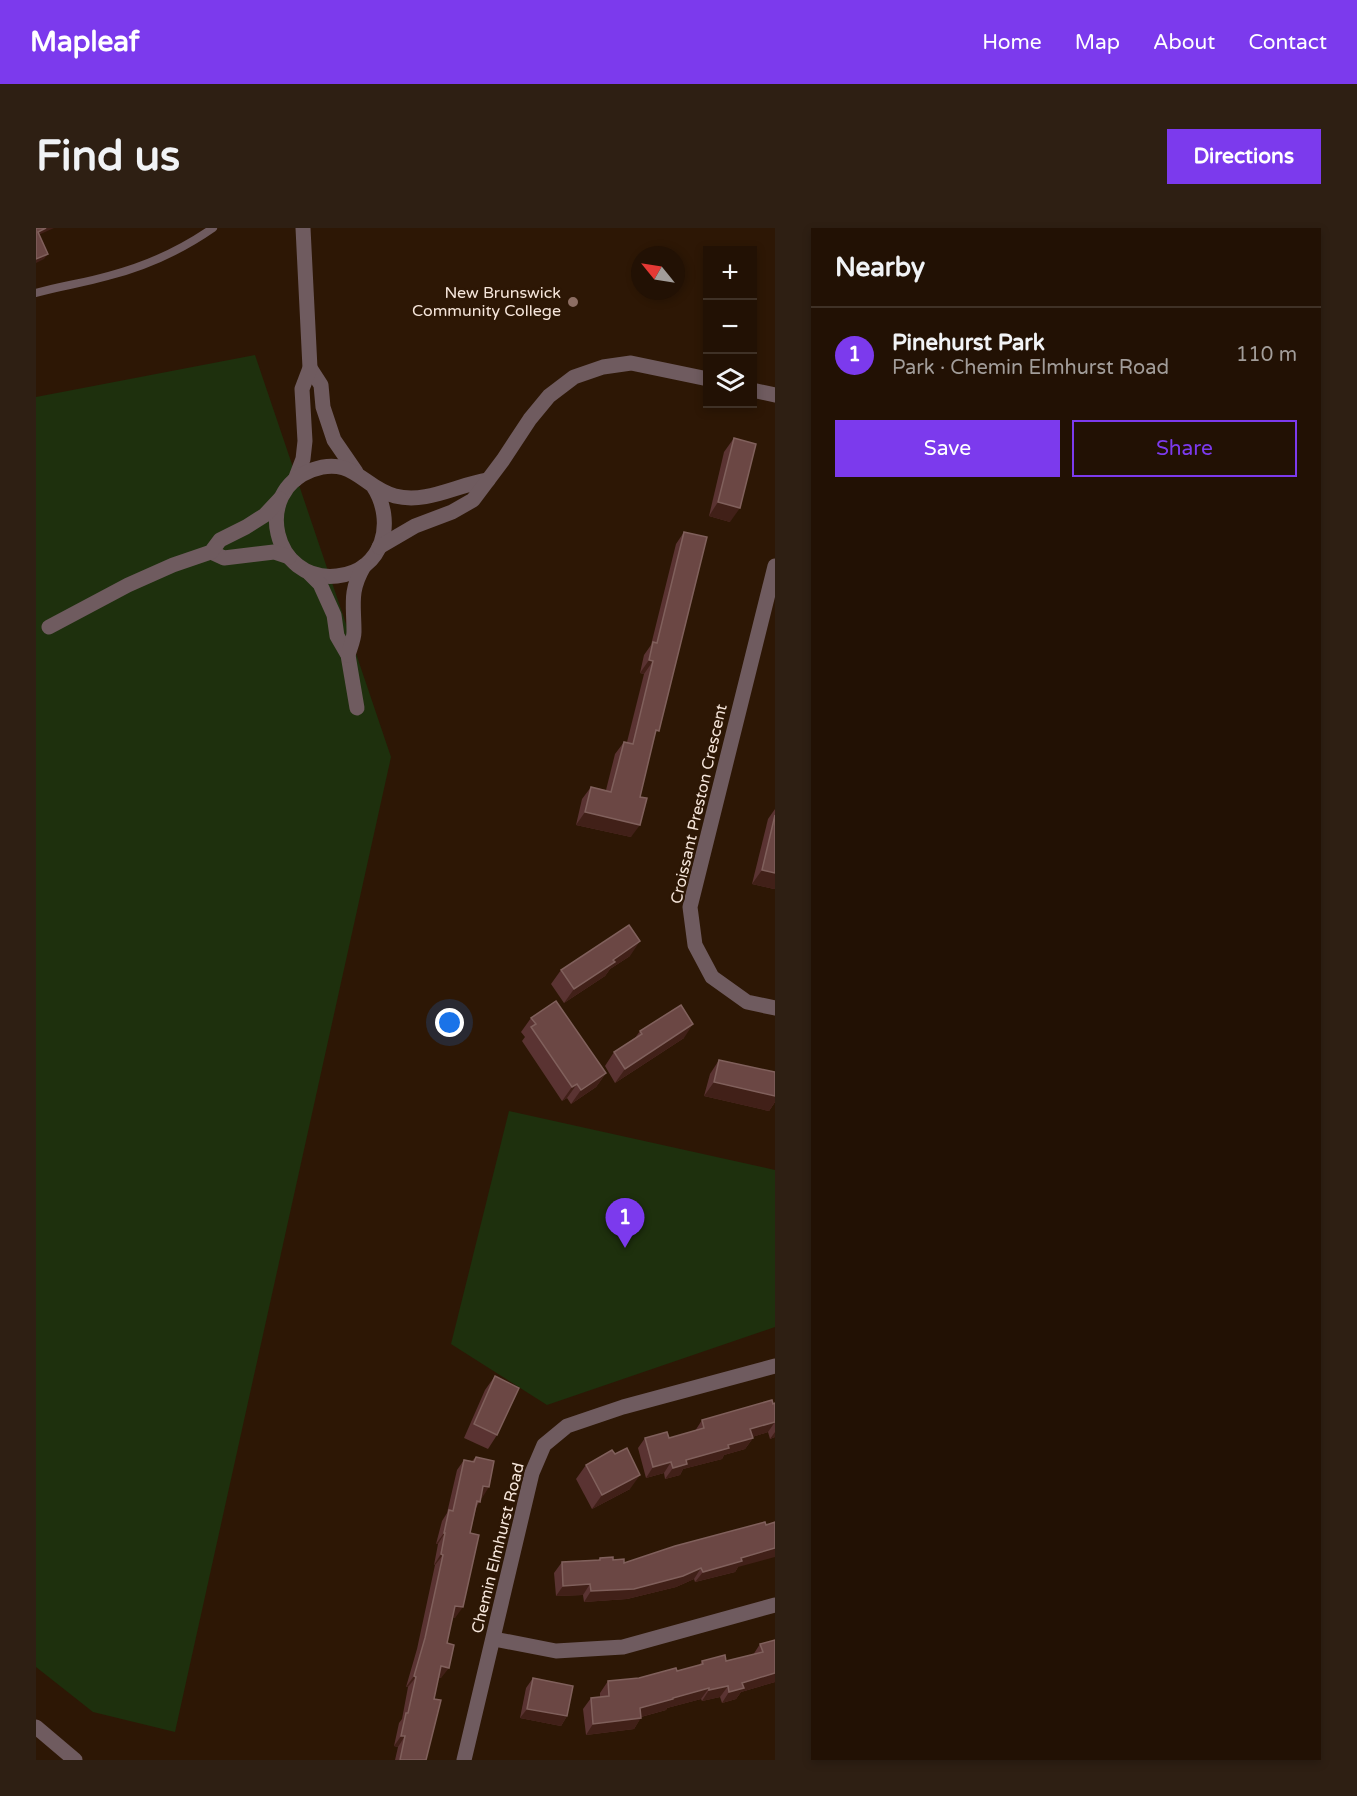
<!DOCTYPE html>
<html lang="en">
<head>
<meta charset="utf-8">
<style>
	body { margin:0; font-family:"Varela Round",sans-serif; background:#2e1f13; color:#f1f3f6 }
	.controls { position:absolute; right:18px; top:18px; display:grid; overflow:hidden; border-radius:0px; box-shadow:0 3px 9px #0003 }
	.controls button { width:54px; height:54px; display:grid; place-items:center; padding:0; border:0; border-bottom:2px solid #3f3126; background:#221104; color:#f1f3f6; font:30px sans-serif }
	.compass { position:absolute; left:595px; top:18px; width:54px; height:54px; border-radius:50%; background:#221104; box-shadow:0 3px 9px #0003; rotate:300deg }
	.you { position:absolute; left:414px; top:795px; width:21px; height:21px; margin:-15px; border:4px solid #fff; border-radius:50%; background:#1a73e8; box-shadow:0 0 0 9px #1a73e833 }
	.badge { display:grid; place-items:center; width:39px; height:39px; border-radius:50%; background:#7c3aed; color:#fff; font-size:20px; font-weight:700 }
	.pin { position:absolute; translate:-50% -50px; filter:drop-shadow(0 2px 3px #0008) }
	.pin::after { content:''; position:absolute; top:32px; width:21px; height:18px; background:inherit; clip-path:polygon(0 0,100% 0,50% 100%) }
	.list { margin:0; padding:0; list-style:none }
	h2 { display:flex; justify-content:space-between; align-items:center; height:78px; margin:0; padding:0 24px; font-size:26px }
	h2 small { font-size:20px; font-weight:400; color:#a29d9a }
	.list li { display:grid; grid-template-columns:39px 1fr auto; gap:18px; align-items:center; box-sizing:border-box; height:96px; padding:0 24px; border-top:2px solid #3f3126 }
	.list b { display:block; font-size:22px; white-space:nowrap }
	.list p { margin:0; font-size:20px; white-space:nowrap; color:#a29d9a }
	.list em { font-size:20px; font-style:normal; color:#a29d9a }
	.actions { display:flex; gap:12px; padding:18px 24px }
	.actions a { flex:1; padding:14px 0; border:2px solid #7c3aed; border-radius:0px; text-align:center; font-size:21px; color:#7c3aed }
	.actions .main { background:#7c3aed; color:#fff }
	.icon { flex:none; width:33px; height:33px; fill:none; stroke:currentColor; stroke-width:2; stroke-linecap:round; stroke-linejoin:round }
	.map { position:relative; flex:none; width:739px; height:1532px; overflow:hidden; border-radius:0px }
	header { display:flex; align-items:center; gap:36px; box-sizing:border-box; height:84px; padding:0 30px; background:#7c3aed; color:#fff }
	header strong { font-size:28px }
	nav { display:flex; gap:33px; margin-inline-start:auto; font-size:21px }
	.intro { display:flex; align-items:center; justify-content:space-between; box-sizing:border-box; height:144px; padding:0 36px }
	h1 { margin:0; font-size:42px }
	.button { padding:15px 27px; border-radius:0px; background:#7c3aed; color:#fff; font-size:21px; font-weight:700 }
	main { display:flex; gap:36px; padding:0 36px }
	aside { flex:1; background:#221104; border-radius:0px; box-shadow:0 3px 9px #0003 }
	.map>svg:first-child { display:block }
</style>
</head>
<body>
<header>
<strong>Mapleaf</strong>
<nav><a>Home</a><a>Map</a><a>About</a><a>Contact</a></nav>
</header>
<div class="intro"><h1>Find us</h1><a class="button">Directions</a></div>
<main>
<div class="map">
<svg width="739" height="1532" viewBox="0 0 739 1532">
	<rect width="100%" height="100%" fill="#2d1705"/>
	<g fill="#1e300d">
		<path d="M219,127L355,529L139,1504L57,1484L0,1439V169Z"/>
		<path d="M473,883L739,942V1099L511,1177L415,1116Z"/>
	</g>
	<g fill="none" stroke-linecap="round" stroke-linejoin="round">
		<path stroke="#6f5b5f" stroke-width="8" d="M0,65C24,58 48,55 72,48C111,38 144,23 177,0"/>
		<g stroke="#6f5b5f" stroke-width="15">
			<path d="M274,140L285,157L287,179L298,212L320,244"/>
			<path d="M716,162L739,167"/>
			<path d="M259,252L267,231L269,213L266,161L274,140L267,0"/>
			<path d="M337,258C360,293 348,343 301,348C237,355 216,264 276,242C317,227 327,260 359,268C391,276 420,257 452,252"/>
			<path d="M343,319L379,298L416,284L437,272L467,232L494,191L513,168L538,149L567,139L595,135L672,151"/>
			<path d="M175,324L188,330L238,324L253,329"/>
			<path d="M739,338L654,679L659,717L676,749L711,774L739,780"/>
			<path d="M272,344L284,356L298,387L301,408L312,427L321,480"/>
			<path d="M13,399L92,357L137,337L175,324L184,312L210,299L229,287L244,271"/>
			<path d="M312,427C314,420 318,411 318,404C318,376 313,364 328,338"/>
			<path d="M458,1411L520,1423L587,1419L739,1377"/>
			<path d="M0,1499L39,1532"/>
			<path d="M428,1532L496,1245L508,1217L531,1198L587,1179L739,1138"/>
		</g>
	</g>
	<g fill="#5a3332">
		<path d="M698,210L694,294L673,288L688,224Z"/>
		<path d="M648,304L618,510L604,569L595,609L540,597L546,571L555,559L570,562L579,526L588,514H591L608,446L604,445L608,427L615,417L640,316Z"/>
		<path d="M739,581V660L738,661L716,656L732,591Z"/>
		<path d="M594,728L574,741L569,748L528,775L515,756L525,742Z"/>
		<path d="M495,790L570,845L560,859L535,876L531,870L526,873L486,813L489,809L485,804Z"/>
		<path d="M604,803L648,810L579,855L569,838L578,824L599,810Z"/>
		<path d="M683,832L739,844V874L733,883L668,868L674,846Z"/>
		<path d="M459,1148L461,1207L452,1221L428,1210L449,1162Z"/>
		<path d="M739,1175V1209L734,1211L732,1204L716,1209L717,1210L709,1221L688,1227L686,1231L647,1241L644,1247L629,1251L628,1245L610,1250L602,1220L609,1210H633L659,1203L666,1192Z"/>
		<path d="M579,1226L594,1261L556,1281L540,1251L550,1237Z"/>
		<path d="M440,1229L446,1270H445L440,1280L434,1305L419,1390L417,1389L411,1415L405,1450L402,1449L398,1471L390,1532H359L362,1519L358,1518L363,1495L366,1491L372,1459H370L381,1421L399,1337H398L402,1316H400L406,1293L411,1285L421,1242L428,1232L436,1233Z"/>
		<path d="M564,1330L577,1332L588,1335L702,1339L699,1344L659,1354L658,1351L640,1359L591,1371L548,1374L547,1367L520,1368L518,1345L526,1334L562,1332Z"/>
		<path d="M739,1412V1454L705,1464L700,1471L686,1475L684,1469L666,1473L665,1471L631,1480L630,1482L605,1489L598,1501L550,1507L547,1481L555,1470L564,1469V1465L572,1453L603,1450L641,1443L663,1438L666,1433H690L717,1427L724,1416Z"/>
		<path d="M497,1450L531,1488L525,1498L484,1490L490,1460Z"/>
	</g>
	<g fill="#412018">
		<path d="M10,0H18L0,8L2,4Z"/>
		<path d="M12,26L8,31L0,35V31Z"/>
		<path d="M682,274L704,280L694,294L673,288Z"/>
		<path d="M613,432L617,433L608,446L604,445Z"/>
		<path d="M549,584L604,597L595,609L540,597Z"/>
		<path d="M726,642L739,645V660L738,661L716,656Z"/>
		<path d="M604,713L594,728L574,741L569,748L528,775L538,761L577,732Z"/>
		<path d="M657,796L648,810L579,855L589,841Z"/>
		<path d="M570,845L560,859L535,876L545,862Z"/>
		<path d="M678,854L739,868V874L733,883L668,868Z"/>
		<path d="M541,856L531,870L526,873L536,859Z"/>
		<path d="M739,1194L732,1204L707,1212L714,1201Z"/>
		<path d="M739,1204V1209L734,1211Z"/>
		<path d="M717,1210L709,1221L688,1227L686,1231L647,1241L644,1247L629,1251L637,1240L650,1232L692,1217Z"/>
		<path d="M635,1234L628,1245L610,1250L617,1239Z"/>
		<path d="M604,1247L594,1261L556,1281L566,1267Z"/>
		<path d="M447,1258L453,1259L446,1270L440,1269Z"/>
		<path d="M408,1305H409L402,1316H400Z"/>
		<path d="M739,1320V1329L702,1339L699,1344L659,1354L667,1344L705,1330Z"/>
		<path d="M405,1326L407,1327L399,1337H398Z"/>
		<path d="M665,1340L658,1351L640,1359L591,1371L548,1374L555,1363Z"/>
		<path d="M554,1356L547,1367L520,1368L527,1358Z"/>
		<path d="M419,1378L427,1379L419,1390L412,1388Z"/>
		<path d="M405,1438L413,1440L405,1450L397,1448Z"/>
		<path d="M739,1445V1454L705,1464L700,1471L686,1475L693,1464L706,1455Z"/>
		<path d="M378,1448L380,1449L372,1459H370Z"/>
		<path d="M692,1458L684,1469L666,1473L673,1462Z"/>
		<path d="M673,1460L665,1471L631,1480L630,1482L597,1491L604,1480L637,1470Z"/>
		<path d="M491,1481L531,1488L525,1498L484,1490Z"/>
		<path d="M605,1490L598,1501L550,1507L557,1496Z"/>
		<path d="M365,1508H369L362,1519L358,1518Z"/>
	</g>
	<g fill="#6b4744" stroke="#80605c" stroke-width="1.5">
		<path d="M0,0H10L2,4L12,26L0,31Z"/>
		<path d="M698,210L720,216L704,280L682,274Z"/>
		<path d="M648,304L671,309L623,503L620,502L604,569L611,570L604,597L549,584L555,559L575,564L588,514L597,516L617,433L613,432L617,414L621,415Z"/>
		<path d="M739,587V645L726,642Z"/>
		<path d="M593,697L604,713L577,732L579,734L538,761L525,742Z"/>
		<path d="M520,773L570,845L545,862L541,856L536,859L495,799L500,796L495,790Z"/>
		<path d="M645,777L657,796L589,841L578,824L606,806L604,803Z"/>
		<path d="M683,832L739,844V868L678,854Z"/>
		<path d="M459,1148L483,1160L461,1207L438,1196Z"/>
		<path d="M736,1172L737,1176L739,1175V1194L714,1201L717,1210L692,1217L693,1220L650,1232L651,1236L637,1240L635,1234L617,1239L609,1210L631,1204L633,1210L668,1200L666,1192Z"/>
		<path d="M591,1220L604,1247L566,1267L550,1237L576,1222L579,1226Z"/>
		<path d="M440,1229L458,1233L453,1259L447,1258L444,1274L441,1273L434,1305L443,1307L427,1379L419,1378L411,1415L418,1417L413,1440L405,1438L398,1471L405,1472L390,1532H364L369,1508H365L370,1485H372L380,1449L378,1448L389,1410L407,1327L405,1326L409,1305H408L413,1282L417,1283L428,1232L438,1234Z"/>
		<path d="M729,1294L730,1297L739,1294V1320L705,1330L706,1333L667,1344L665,1340L647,1348L598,1361L555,1363L554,1356L527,1358L526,1334L564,1332V1330L577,1329V1332L588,1331V1335L639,1318Z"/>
		<path d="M739,1412V1445L706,1455L708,1460L693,1464L692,1458L673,1462V1460L637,1470V1471L604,1480L605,1490L557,1496L555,1470L573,1468L572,1453L603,1450L640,1440L641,1443L667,1436L666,1433L689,1427L690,1433L727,1424L724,1416Z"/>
		<path d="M497,1450L537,1458L531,1488L491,1481Z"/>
	</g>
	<circle fill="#8d6e63" stroke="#2d1705" stroke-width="2" cx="537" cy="74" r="6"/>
	<g text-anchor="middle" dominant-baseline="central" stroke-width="4.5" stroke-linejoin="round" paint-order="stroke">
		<g font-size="16" fill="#f6e6db" stroke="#2d1705" text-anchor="end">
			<text x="525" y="65">New Brunswick<tspan x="525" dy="18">Community College</tspan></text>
		</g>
		<g font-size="16" fill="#f6e6db" stroke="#2d1705">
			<text transform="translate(663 576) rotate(-77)">Croissant Preston Crescent</text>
			<text transform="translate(462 1320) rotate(-76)">Chemin Elmhurst Road</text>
		</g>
	</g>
</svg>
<div class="controls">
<button>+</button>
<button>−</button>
<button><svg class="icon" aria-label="layers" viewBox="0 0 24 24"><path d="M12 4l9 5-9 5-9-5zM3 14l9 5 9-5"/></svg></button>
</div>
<svg class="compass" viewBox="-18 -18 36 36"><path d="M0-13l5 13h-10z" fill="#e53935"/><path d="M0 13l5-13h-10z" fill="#a29d9a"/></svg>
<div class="you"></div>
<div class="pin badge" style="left:589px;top:1020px">1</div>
</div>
<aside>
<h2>Nearby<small></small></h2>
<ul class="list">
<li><span class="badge">1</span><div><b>Pinehurst Park</b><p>Park · Chemin Elmhurst Road</p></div><em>110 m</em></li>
</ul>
<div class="actions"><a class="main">Save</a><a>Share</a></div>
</aside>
</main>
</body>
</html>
